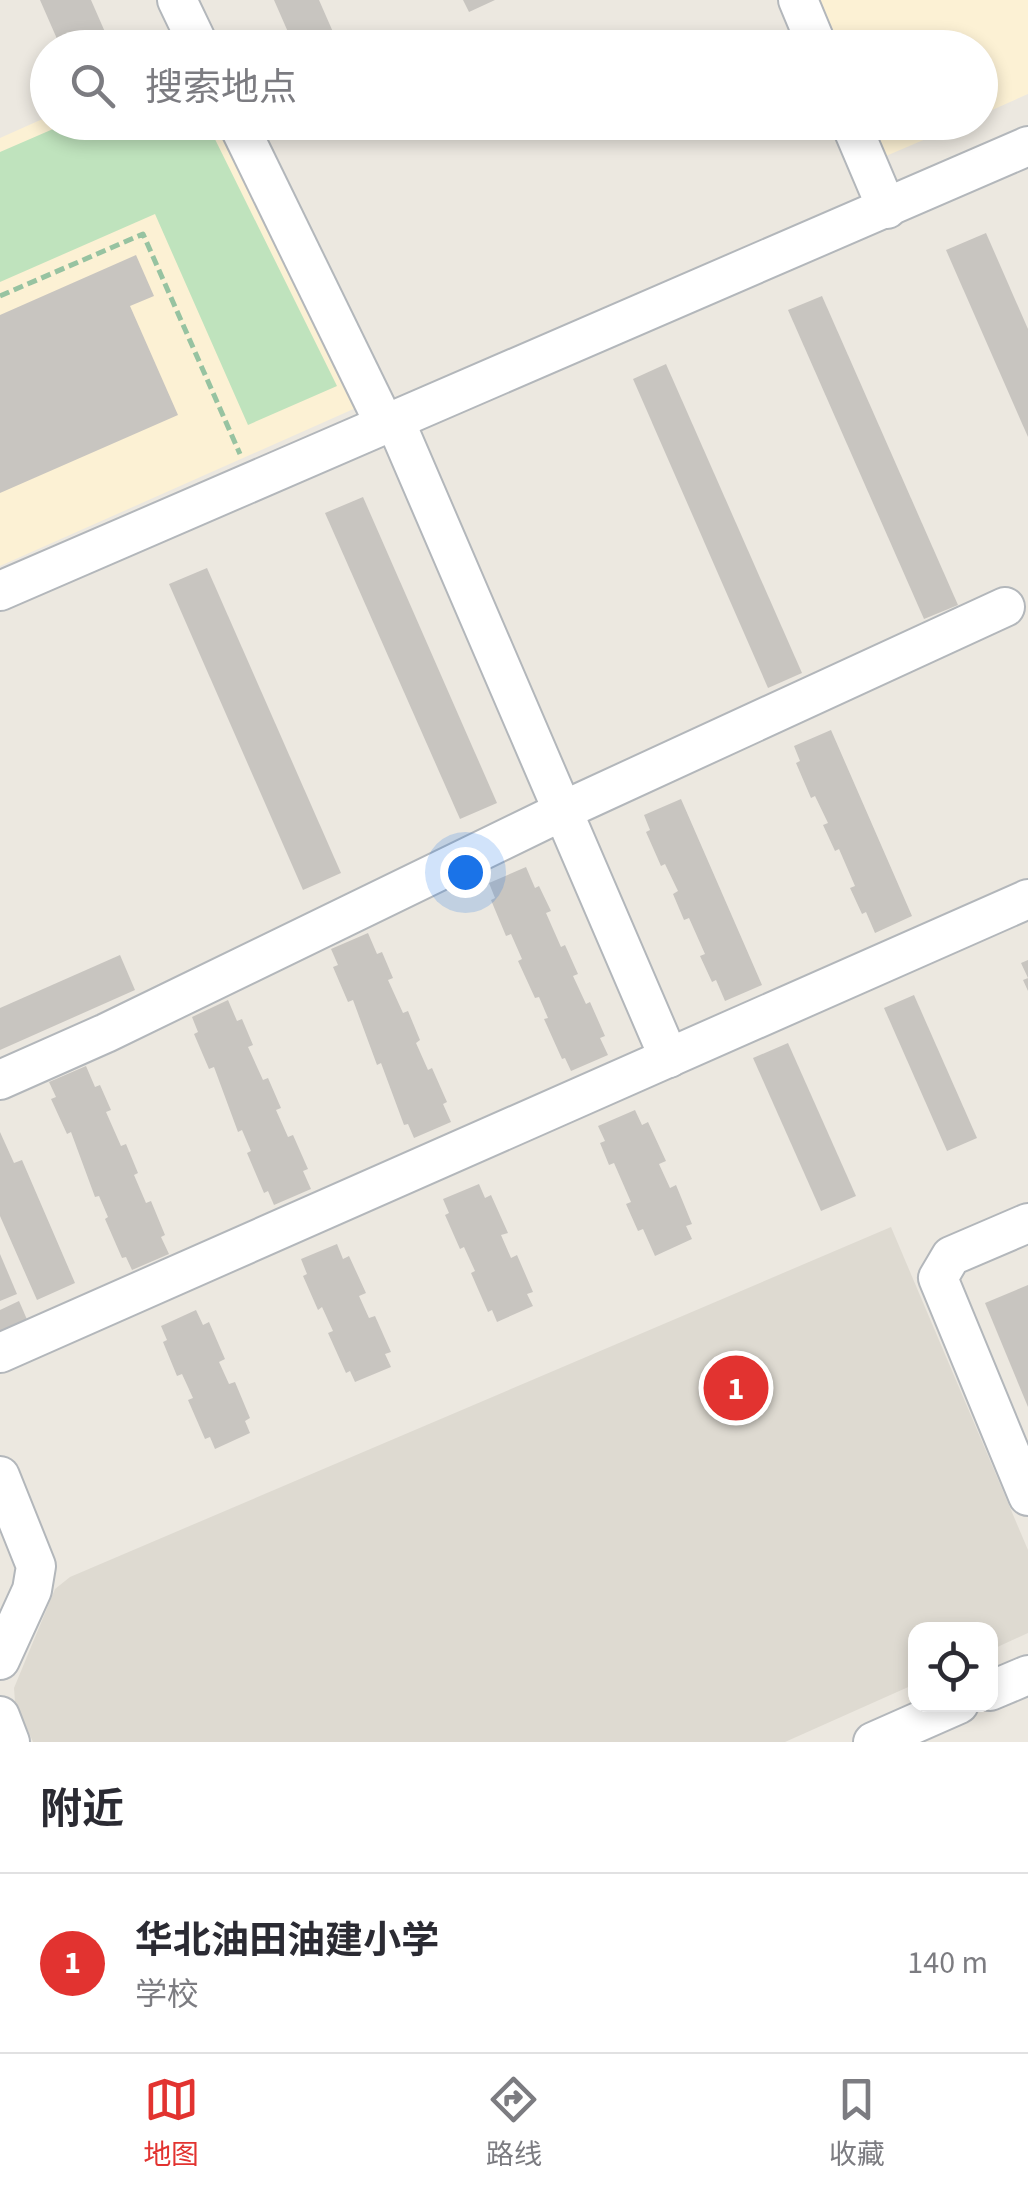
<!DOCTYPE html>
<html lang="zh">
<head>
<meta charset="utf-8">
<style>
	body { margin:0; font-family:"Source Sans 3","Noto Sans SC",sans-serif; background:#f7f7f7; color:#2b2b33 }
	.controls { position:absolute; right:30px; bottom:30px; display:grid; overflow:hidden; border-radius:20px; box-shadow:0 5px 15px #0003 }
	.controls button { width:90px; height:90px; display:grid; place-items:center; padding:0; border:0; border-bottom:2px solid #e1e1e2; background:#fff; color:#2b2b33; font:50px sans-serif }
	.you { position:absolute; left:465px; top:872px; width:35px; height:35px; margin:-25px; border:8px solid #fff; border-radius:50%; background:#1a73e8; box-shadow:0 0 0 15px #1a73e833 }
	.badge { display:grid; place-items:center; width:65px; height:65px; border-radius:50%; background:#e23330; color:#fff; font-size:32px; font-weight:700 }
	.pin { position:absolute; translate:-50% -50%; border:5px solid #fff; box-shadow:0 2px 10px #0006 }
	.list { margin:0; padding:0; list-style:none }
	h2 { display:flex; justify-content:space-between; align-items:center; height:130px; margin:0; padding:0 40px; font-size:42px }
	h2 small { font-size:32px; font-weight:400; color:#7c7c81 }
	.list li { display:grid; grid-template-columns:65px 1fr auto; gap:30px; align-items:center; box-sizing:border-box; height:180px; padding:0 40px; border-top:2px solid #e1e1e2 }
	.list b { display:block; font-size:38px; white-space:nowrap }
	.list p { margin:0; font-size:32px; white-space:nowrap; color:#7c7c81 }
	.list em { font-size:32px; font-style:normal; color:#7c7c81 }
	.icon { flex:none; width:55px; height:55px; fill:none; stroke:currentColor; stroke-width:2; stroke-linecap:round; stroke-linejoin:round }
	.map { position:relative; flex:none; width:1028px; height:1742px; overflow:hidden }
	.search { position:absolute; background:#fff; box-shadow:0 5px 15px #0003; left:30px; right:30px; top:30px; height:110px; display:flex; align-items:center; gap:25px; box-sizing:border-box; padding:0 35px; border-radius:55px; color:#7c7c81; font-size:38px }
	.sheet { height:310px; background:#fff }
	nav { display:flex; justify-content:space-around; align-items:center; box-sizing:border-box; height:140px; border-top:2px solid #e1e1e2; background:#fff; font-size:28px; color:#7c7c81 }
	nav a { display:grid; justify-items:center; gap:5px }
	nav .on { color:#e23330 }
	.map>svg:first-child { display:block }
</style>
</head>
<body>
<div class="map">
<svg width="1028" height="1742" viewBox="0 0 1028 1742">
	<rect width="100%" height="100%" fill="#ece8e0"/>
	<g fill="#fcf1d4">
		<path d="M820,0H1028V94L981,115L980,48L840,47Z"/>
		<path d="M47,117L48,122L221,123L358,407L0,566V138Z"/>
		<path d="M872,123H963L886,156Z"/>
	</g>
	<path fill="#dedad1" d="M891,1227L1028,1550V1633L991,1650L990,1630H916L915,1684L785,1742H33L15,1702L14,1688L55,1589L70,1577Z"/>
	<path fill="#bfe3bd" d="M67,123H207L337,386L248,425L155,214L0,282V152Z"/>
	<g fill="#c8c5c0">
		<path d="M40,0H91L112,48H61Z"/>
		<path d="M274,0H319L340,48H295Z"/>
		<path d="M463,0H495L469,12Z"/>
		<path d="M986,233L1028,329V437L946,250Z"/>
		<path d="M136,255L154,296L130,306L178,415L0,493V315Z"/>
		<path d="M822,296L958,605L924,619L788,310Z"/>
		<path d="M666,364L802,673L768,688L633,379Z"/>
		<path d="M363,497L497,803L460,819L325,513Z"/>
		<path d="M207,568L341,873L303,890L169,584Z"/>
		<path d="M831,730L912,916L875,933L866,912L862,914L850,888L855,886L839,849L835,851L823,825L828,823L815,796L811,798L796,763L800,761L794,746Z"/>
		<path d="M681,799L762,985L725,1001L716,980L712,982L700,956L705,954L689,918L684,920L673,894L678,891L665,864L661,866L646,832L650,830L644,815Z"/>
		<path d="M526,867L535,888L539,886L551,911L546,913L561,947L565,945L578,974L573,976L586,1004L590,1002L605,1036L600,1038L608,1055L571,1071L565,1058L562,1059L544,1019L548,1018L539,997L535,998L518,961L522,959L511,934L506,936L491,900L495,898L489,883Z"/>
		<path d="M368,933L377,954L382,952L393,978L388,980L403,1013L408,1011L420,1040L416,1043L428,1070L432,1068L447,1102L443,1104L451,1122L414,1138L408,1124L404,1125L381,1063L377,1065L353,1000L348,1002L333,967L338,965L331,949Z"/>
		<path d="M120,955L135,990L0,1050V1008Z"/>
		<path d="M1028,960V991L1023,980L1028,978L1021,963Z"/>
		<path d="M914,995L977,1138L947,1151L884,1008Z"/>
		<path d="M228,1000L237,1021L242,1019L253,1045L248,1047L263,1080L268,1078L281,1108L276,1110L288,1137L293,1135L308,1169L303,1171L311,1189L274,1205L268,1191L264,1193L247,1153L251,1151L242,1130L238,1132L214,1067L209,1069L194,1034L198,1032L192,1017Z"/>
		<path d="M788,1043L856,1196L821,1211L753,1058Z"/>
		<path d="M86,1066L95,1087L100,1085L111,1110L106,1112L121,1146L126,1144L138,1173L134,1175L146,1203L151,1201L165,1235L161,1237L169,1254L132,1270L126,1257L122,1258L105,1219L108,1217L99,1196L95,1197L71,1132L67,1134L51,1099L56,1097L49,1082Z"/>
		<path d="M635,1110L642,1125L648,1122L666,1161L659,1164L670,1188L676,1185L692,1224L686,1226L692,1239L655,1256L643,1229L638,1231L626,1204L631,1202L614,1163L609,1165L600,1143L605,1141L598,1126Z"/>
		<path d="M0,1132L14,1163L22,1160L75,1283L37,1300L0,1216Z"/>
		<path d="M479,1184L485,1198L491,1195L508,1233L501,1235L511,1258L517,1255L533,1292L527,1294L533,1306L497,1322L492,1310L488,1312L471,1273L475,1271L464,1247L460,1249L445,1215L449,1213L443,1199Z"/>
		<path d="M337,1244L343,1259L349,1256L366,1293L359,1296L369,1318L375,1316L391,1352L385,1354L391,1367L355,1382L350,1371L346,1373L328,1333L333,1331L322,1307L318,1310L303,1276L307,1274L301,1259Z"/>
		<path d="M0,1254L17,1294L0,1301Z"/>
		<path d="M1028,1285V1407L985,1303Z"/>
		<path d="M19,1301L29,1324L0,1337V1310Z"/>
		<path d="M196,1310L203,1325L209,1322L225,1359L219,1362L229,1384L235,1382L250,1418L245,1421L250,1433L215,1449L210,1437L205,1439L188,1400L193,1398L182,1374L177,1376L163,1342L167,1340L161,1326Z"/>
	</g>
	<g fill="none" stroke-linecap="round" stroke-linejoin="round">
		<g stroke="#b3b7bb" stroke-width="42">
			<g id="minor">
				<path d="M177,0L200,48"/>
				<path d="M798,0L818,48"/>
				<path d="M237,122L385,425"/>
				<path d="M850,122L887,209"/>
				<path d="M395,421L669,1058"/>
				<path d="M0,591L1028,146"/>
				<path d="M0,1080L106,1033L575,805L1005,607"/>
				<path d="M1028,1223L951,1256L938,1278L1028,1496"/>
				<path d="M0,1353L1028,899"/>
				<path d="M0,1476L36,1566L32,1590L0,1660"/>
				<path d="M990,1691L1028,1675"/>
				<path d="M0,1716L10,1742"/>
				<path d="M873,1742L959,1704"/>
			</g>
		</g>
		<path stroke="#97c3a1" stroke-width="5" stroke-dasharray="10 5" stroke-linecap="butt" d="M0,296L143,234L240,454"/>
		<use href="#minor" stroke="#fff" stroke-width="38"/>
	</g>
</svg>
<div class="controls">
<button><svg class="icon" aria-label="locate" viewBox="0 0 24 24"><circle cx="12" cy="12" r="6"/><path d="M12 2v4M12 18v4M2 12h4M18 12h4"/></svg></button>
</div>
<div class="you"></div>
<div class="pin badge" style="left:736px;top:1388px">1</div>
<div class="search"><svg class="icon" aria-label="search" viewBox="0 0 24 24"><circle cx="10" cy="10" r="6"/><path d="M15 15l6 6"/></svg>搜索地点</div>
</div>
<section class="sheet">
<h2>附近<small></small></h2>
<ul class="list">
<li><span class="badge">1</span><div><b>华北油田油建小学</b><p>学校</p></div><em>140 m</em></li>
</ul>
</section>
<nav>
<a class="on"><svg class="icon" aria-label="map" viewBox="0 0 24 24"><path d="M3 6l6-2 6 2 6-2v14l-6 2-6-2-6 2zM9 4v14M15 6v14"/></svg>地图</a>
<a><svg class="icon" aria-label="directions" viewBox="0 0 24 24"><path d="M12 3l9 9-9 9-9-9zM9 14v-3h6M13 9l2 2-2 2"/></svg>路线</a>
<a><svg class="icon" aria-label="saved" viewBox="0 0 24 24"><path d="M7 4h10v16l-5-4-5 4z"/></svg>收藏</a>
</nav>
</body>
</html>
